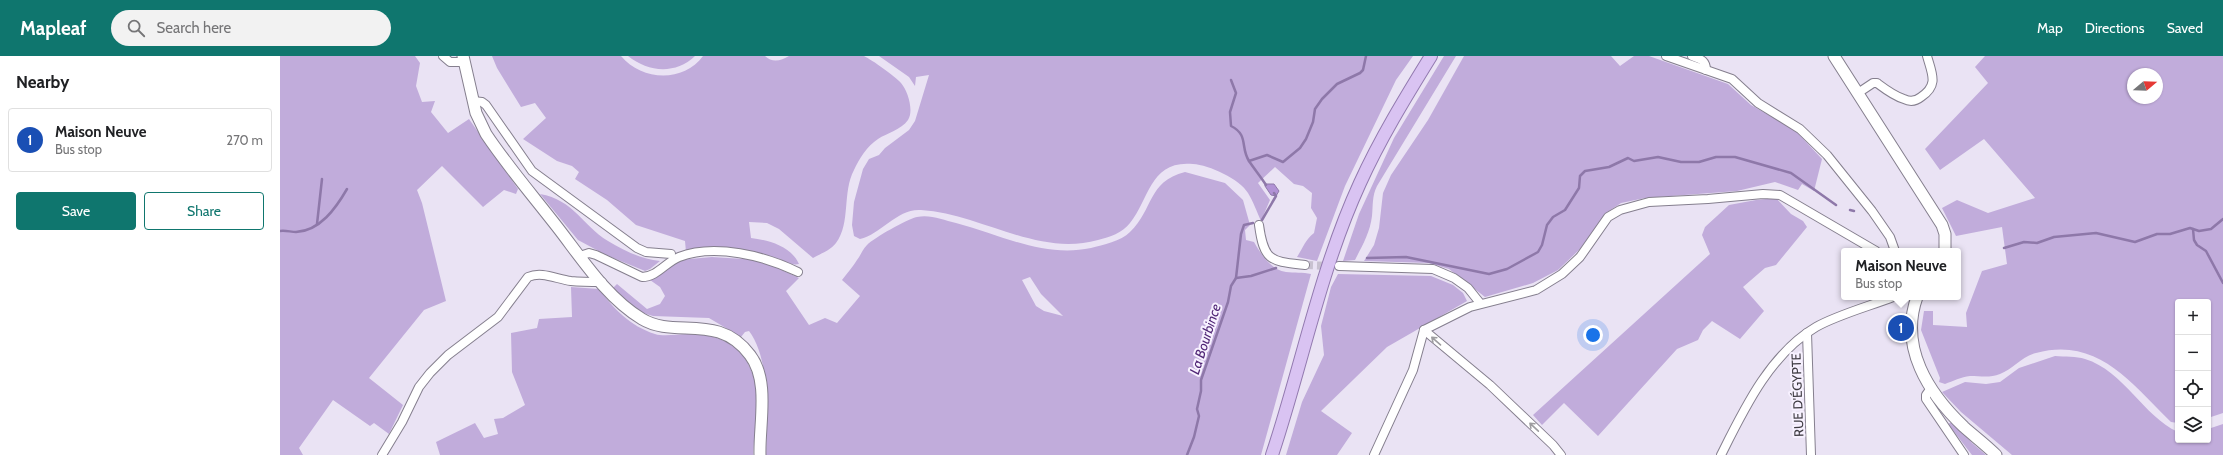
<!DOCTYPE html>
<html lang="en">
<head>
<meta charset="utf-8">
<style>
	body { margin:0; font-family:Cabin,sans-serif; background:#f2f2f2; color:#202124 }
	.controls { position:absolute; right:12px; bottom:12px; display:grid; overflow:hidden; border-radius:4px; box-shadow:0 1px 3px #0004 }
	.controls button { width:36px; height:36px; display:grid; place-items:center; padding:0; border:0; border-bottom:1px solid #e0e0e0; background:#fff; color:#202124; font:20px sans-serif }
	.compass { position:absolute; left:1847px; top:12px; width:36px; height:36px; border-radius:50%; background:#fff; box-shadow:0 1px 3px #0004; rotate:71deg }
	.you { position:absolute; left:1313px; top:279px; width:14px; height:14px; margin:-10px; border:3px solid #fff; border-radius:50%; background:#1a73e8; box-shadow:0 0 0 6px #1a73e833 }
	.badge { display:grid; place-items:center; width:26px; height:26px; border-radius:50%; background:#0f766e; color:#fff; font-size:13px; font-weight:700 }
	.pin { position:absolute; translate:-50% -50%; border:2px solid #fff; box-shadow:0 1px 4px #0006 }
	.popup { position:absolute; left:1561px; top:192px; width:120px; height:52px; box-sizing:border-box; display:grid; place-content:center; border-radius:4px; background:#fff; filter:drop-shadow(0 1px 3px #0005); font-size:13px; white-space:nowrap; color:#757577 }
	.popup b { font-size:15px; color:#202124 }
	.popup::after { content:''; position:absolute; left:50%; top:100%; margin-left:-8px; border:8px solid transparent; border-top-color:#fff }
	.list { margin:0; padding:0; list-style:none }
	h2 { display:flex; justify-content:space-between; align-items:center; height:52px; margin:0; padding:0 16px; font-size:17px }
	h2 small { font-size:13px; font-weight:400; color:#757577 }
	.list li { display:grid; grid-template-columns:26px 1fr auto; gap:12px; align-items:center; box-sizing:border-box; height:64px; margin:0 8px 8px; padding:0 8px; border:1px solid #e0e0e0; border-radius:4px }
	.list b { display:block; font-size:15px; white-space:nowrap }
	.list p { margin:0; font-size:13px; white-space:nowrap; color:#757577 }
	.list em { font-size:13px; font-style:normal; color:#757577 }
	.actions { display:flex; gap:8px; padding:12px 16px }
	.actions a { flex:1; padding:9px 0; border:1px solid #0f766e; border-radius:4px; text-align:center; font-size:14px; color:#0f766e }
	.actions .main { background:#0f766e; color:#fff }
	.icon { flex:none; width:22px; height:22px; fill:none; stroke:currentColor; stroke-width:2; stroke-linecap:round; stroke-linejoin:round }
	.map { position:relative; flex:none; width:1943px; height:399px; overflow:hidden }
	header { display:flex; align-items:center; gap:24px; box-sizing:border-box; height:56px; padding:0 20px; background:#0f766e; color:#fff }
	header strong { font-size:19px }
	nav { display:flex; gap:22px; margin-inline-start:auto; font-size:14px }
	.search { width:280px; height:36px; background:#f2f2f2; display:flex; align-items:center; gap:10px; box-sizing:border-box; padding:0 14px; border-radius:22px; color:#757577; font-size:15px }
	main { display:flex }
	aside { flex:1; background:#fff }
	.map>svg:first-child { display:block }
</style>
</head>
<body>
<header>
<strong>Mapleaf</strong>
<div class="search"><svg class="icon" aria-label="search" viewBox="0 0 24 24"><circle cx="10" cy="10" r="6"/><path d="M15 15l6 6"/></svg>Search here</div>
<nav><a>Map</a><a>Directions</a><a>Saved</a></nav>
</header>
<main>
<aside>
<h2>Nearby<small></small></h2>
<ul class="list">
<li><span class="badge" style="background:#1a4fb4">1</span><div><b>Maison Neuve</b><p>Bus stop</p></div><em>270 m</em></li>
</ul>
<div class="actions"><a class="main">Save</a><a>Share</a></div>
</aside>
<div class="map">
<svg width="1943" height="399" viewBox="0 0 1943 399">
	<rect width="100%" height="100%" fill="#eae3f4"/>
	<g fill="#c1acdb" fill-rule="evenodd">
		<path d="M0,0H135L140,7L136,30L142,46L155,45L151,56L168,77L189,63L238,133L236,138L224,134L203,151L162,110L137,134L142,147L166,245L144,254L89,322L123,349L109,378L94,367L90,370L53,344L19,392L23,399H0Z"/>
		<path d="M212,0H341C362,25 403,27 423,0H485C492,7 501,5 509,0C521,0 576,0 584,0C592,4 615,20 621,27C628,35 634,55 628,64C621,74 607,77 598,83C587,90 579,103 574,114C562,136 571,167 556,187C551,194 540,198 533,202L499,173L487,167L469,166L471,182C488,184 511,190 519,208C511,210 504,204 496,202C464,192 438,195 406,196L405,185L356,169L327,144L295,123L299,116L292,110L277,105L243,83L266,62L255,47L241,51L217,12Z"/>
		<path d="M348,0H415C395,19 368,16 348,0Z"/>
		<path d="M599,0H1133L1116,24L1065,130L1037,205L1017,201C1023,192 1025,184 1034,177L1037,162L1031,152L1032,137L1023,130L1014,128L995,111L978,127L990,144L981,165C977,156 973,145 968,137C960,123 929,109 913,108C870,104 870,142 850,167C842,177 830,181 818,184C757,201 702,158 641,154C618,152 601,178 580,183L574,180L572,169L574,146L583,113L589,103L599,99L605,92L629,74L635,65L649,19L636,21L635,30L629,21Z"/>
		<path d="M1164,0H1176L1097,130C1092,140 1093,149 1092,160C1090,177 1082,190 1075,204L1063,205L1079,158L1114,82Z"/>
		<path d="M1184,0H1331L1340,10L1354,0H1369L1448,28L1471,49L1515,74L1542,103L1534,135L1522,128L1518,134L1495,126L1457,135L1365,142L1341,147L1326,157L1300,193L1278,214L1253,227L1205,241L1169,213L1149,207L1084,205L1094,189L1099,172L1103,137L1111,119L1148,64Z"/>
		<path d="M1705,0H1943V357L1928,362V246H1898V367L1891,366C1852,328 1818,280 1756,297C1741,301 1732,314 1720,318C1710,322 1701,320 1690,320C1681,321 1673,325 1665,328L1659,326L1660,322L1641,274L1644,255H1653V269L1687,271L1686,257L1702,215L1727,208L1722,171L1676,180L1662,152L1677,144L1708,157L1755,142L1704,83L1660,114L1645,93L1708,27L1695,11ZM1853,18H1877V42H1853Z"/>
		<path d="M905,116L945,127L963,144L970,169L965,174L966,184L974,186C981,198 991,214 1006,216C1014,217 1023,216 1031,218L981,399H486C487,363 491,304 469,275L465,276L461,281L429,262L373,260L363,257L347,247L333,232L337,228L367,253L380,248L385,240L380,231L370,224L399,204L432,201L480,204L519,222L506,235L529,269L545,262L557,267L580,240L562,224C567,217 573,211 577,204C581,199 582,194 587,189C594,182 627,163 637,161C650,158 663,164 676,167C721,179 764,202 811,192C823,189 841,185 850,176C874,153 867,126 905,116ZM750,221L761,238L783,260L764,255L756,250L742,224Z"/>
		<path d="M260,138C294,144 302,169 328,185C344,195 362,203 380,205L370,213L365,215L326,199L298,184Z"/>
		<path d="M1496,142L1511,158L1523,165L1527,171L1496,209L1485,212L1463,231L1484,255L1460,283L1432,265L1423,274L1418,284L1397,293L1318,380L1284,347L1262,369L1253,359L1430,198L1422,179L1425,171L1449,149L1476,144Z"/>
		<path d="M1058,218L1151,220L1173,229L1183,237L1187,245L1107,291L1041,355L1072,377L1057,399H1006L1022,346L1044,299L1041,270L1051,231Z"/>
		<path d="M291,231L319,233C334,253 350,270 375,278C384,281 398,278 408,278C445,278 470,294 476,332C479,353 474,378 473,399H160L156,386L195,367L204,382L218,378L214,363L223,362L245,349L232,316L231,277L257,272L259,263L292,261Z"/>
		<path d="M1775,300C1785,301 1796,300 1805,303C1844,315 1863,360 1898,376V384H1928V373L1943,368V399H1732L1681,356L1662,336L1685,326L1706,328L1720,326L1739,312Z"/>
		<path d="M1674,365L1692,387L1706,399H1692L1668,368Z"/>
	</g>
	<path fill="#b192d5" stroke="#8e78a9" d="M985,128H994L999,135L996,140L991,139L985,130Z"/>
	<g fill="none" stroke-linecap="round" stroke-linejoin="round">
		<g stroke="#8e78a9" stroke-width="2.5">
			<path d="M951,24L956,37L950,56L951,70C969,79 960,91 969,105C975,114 981,121 986,129"/>
			<path d="M969,105L987,99L1003,106L1020,92L1026,83L1033,66L1035,53L1042,43L1057,28L1080,17L1083,14L1086,0"/>
			<path d="M1570,154L1574,155"/>
			<path d="M982,164L996,140L994,137"/>
			<path d="M37,168L42,123"/>
			<path d="M1913,173L1914,184L1917,189L1926,195L1943,227"/>
			<path d="M0,175C5,174 11,176 16,176C40,175 56,152 67,133"/>
			<path d="M1724,192L1744,186L1757,187L1774,181L1816,177L1855,186L1877,178H1890L1910,172L1919,175L1931,173L1943,163"/>
			<path d="M1087,202L1126,201L1209,218L1227,213L1258,196L1262,189L1267,169L1273,161L1285,154L1299,132L1300,120L1305,115L1329,111L1348,102L1354,105L1378,101L1401,106H1419L1436,101H1455L1511,117L1556,149"/>
			<path d="M956,222L971,220L996,212"/>
			<path d="M907,399L914,381L919,360L917,353L921,335V324L948,246L951,230L956,222L961,178L964,169L973,167"/>
		</g>
		<path stroke="#c8c1d0" stroke-width="8" stroke-dasharray="8 4" stroke-linecap="butt" d="M1025,209L1053,210"/>
		<g stroke="#857f8e" stroke-width="10">
			<g id="street">
				<path d="M163,0L170,6H184"/>
				<path d="M1386,0L1452,23L1478,47L1520,73L1547,99L1592,155L1610,181L1615,195"/>
				<path d="M1412,0C1420,3 1426,4 1426,14"/>
				<path d="M1578,37L1593,27H1597C1605,33 1614,40 1624,43C1630,46 1636,45 1641,41C1659,29 1652,18 1647,0"/>
				<path d="M193,45L202,46L206,49L252,115L357,192L366,196L391,198"/>
				<path d="M979,169C984,206 991,205 1025,209"/>
				<path d="M300,200L309,197L316,199L362,221C377,221 386,206 399,201C435,187 485,200 518,216"/>
				<path d="M1059,210L1153,213L1174,222L1188,232L1200,247"/>
				<path d="M1144,274L1190,251L1256,234L1282,218L1300,201L1328,161L1340,154L1369,146L1428,143L1483,138L1500,139L1596,195"/>
				<path d="M1144,274L1210,329L1273,389L1281,399"/>
				<path d="M1527,277L1531,399"/>
				<path d="M1651,332L1646,339V343L1684,399"/>
				<path d="M102,399L122,366L139,331L150,317L168,299L218,261L248,221C262,215 276,223 291,225C301,226 311,226 322,226"/>
				<path d="M1094,399L1133,314L1144,274"/>
				<path d="M1441,399C1464,353 1490,298 1536,271C1557,259 1590,250 1613,241"/>
			</g>
		</g>
		<g stroke="#857f8e" stroke-width="13">
			<g id="secondary">
				<path d="M183,0L196,57L206,78C228,111 254,141 278,172C302,203 327,242 362,263C395,283 438,256 470,299C490,325 479,368 480,399"/>
				<path d="M1554,0L1662,169L1665,178V195"/>
				<path d="M1637,241C1619,291 1648,337 1684,371C1694,380 1706,389 1716,399"/>
			</g>
		</g>
		<g stroke="#9279af" stroke-width="14">
			<path id="primary" d="M992,399C1022,309 1040,214 1080,127C1100,83 1125,42 1151,0"/>
		</g>
		<use href="#street" stroke="#fff" stroke-width="8"/>
		<use href="#secondary" stroke="#fff" stroke-width="11"/>
		<use href="#primary" stroke="#d9c3f2" stroke-width="12"/>
	</g>
	<defs><path id="oneway-shaft" d="M-6 0H5M1.5-3L5.5 0L1.5 3" fill="none" stroke-width="1.6" stroke-linecap="round" stroke-linejoin="round"/></defs>
	<g stroke="#9e9da0">
		<use href="#oneway-shaft" transform="translate(1156 285) rotate(-139)"/>
		<use href="#oneway-shaft" transform="translate(1254 371) rotate(-137)"/>
	</g>
	<g text-anchor="middle" dominant-baseline="central" stroke-width="4" stroke-linejoin="round" paint-order="stroke">
		<g font-size="13" fill="#3e3b42" stroke="#f7f1ff">
			<text transform="translate(1517 339) rotate(-92)">RUE D'ÉGYPTE</text>
		</g>
		<g font-size="14" font-style="italic" fill="#502676" stroke="#f7f1ff">
			<text transform="translate(925 283) rotate(-72)">La Bourbince</text>
		</g>
	</g>
</svg>
<div class="controls">
<button>+</button>
<button>−</button>
<button><svg class="icon" aria-label="locate" viewBox="0 0 24 24"><circle cx="12" cy="12" r="6"/><path d="M12 2v4M12 18v4M2 12h4M18 12h4"/></svg></button>
<button><svg class="icon" aria-label="layers" viewBox="0 0 24 24"><path d="M12 4l9 5-9 5-9-5zM3 14l9 5 9-5"/></svg></button>
</div>
<svg class="compass" viewBox="-18 -18 36 36"><path d="M0-13l5 13h-10z" fill="#e53935"/><path d="M0 13l5-13h-10z" fill="#757577"/></svg>
<div class="you"></div>
<div class="pin badge" style="left:1621px;top:272px;background:#1a4fb4">1</div>
<div class="popup"><b>Maison Neuve</b>Bus stop</div>
</div>
</main>
</body>
</html>
